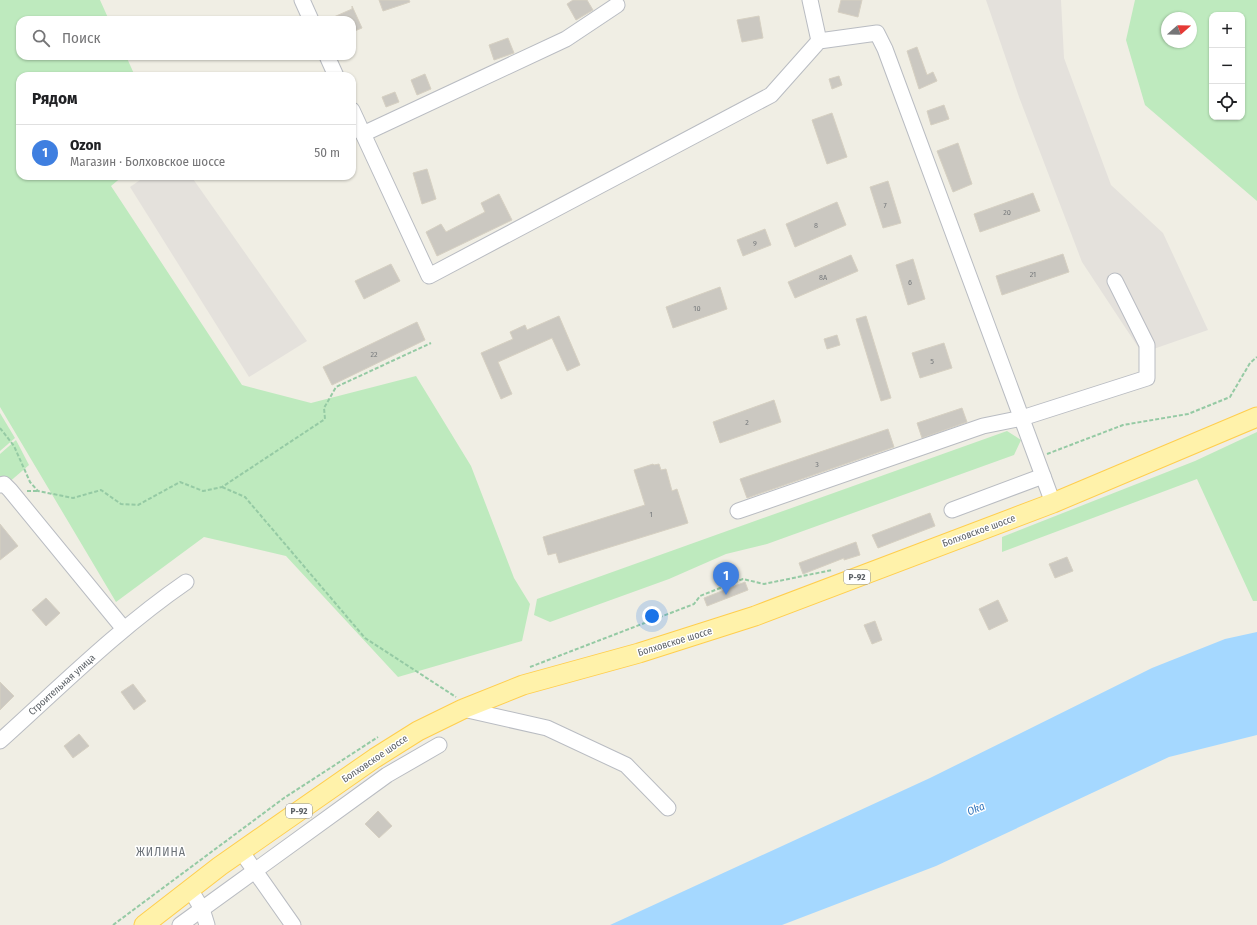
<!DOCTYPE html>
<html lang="ru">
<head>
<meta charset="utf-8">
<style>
	body { margin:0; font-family:"Fira Sans Condensed",sans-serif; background:#f6f6f6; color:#202124 }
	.controls { position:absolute; right:12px; top:12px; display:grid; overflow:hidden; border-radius:8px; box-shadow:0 1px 3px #0004 }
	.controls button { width:36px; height:36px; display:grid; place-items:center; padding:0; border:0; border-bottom:1px solid #e0e0e0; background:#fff; color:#202124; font:20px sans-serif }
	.compass { position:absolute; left:1161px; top:12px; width:36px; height:36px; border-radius:50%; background:#fff; box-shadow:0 1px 3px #0004; rotate:70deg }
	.you { position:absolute; left:652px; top:616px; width:14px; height:14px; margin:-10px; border:3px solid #fff; border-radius:50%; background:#1a73e8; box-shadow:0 0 0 6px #1a73e833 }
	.badge { display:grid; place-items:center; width:26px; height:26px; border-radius:50%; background:#2563eb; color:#fff; font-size:13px; font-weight:700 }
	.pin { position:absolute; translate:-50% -33px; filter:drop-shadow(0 1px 2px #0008) }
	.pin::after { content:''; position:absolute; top:21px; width:14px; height:12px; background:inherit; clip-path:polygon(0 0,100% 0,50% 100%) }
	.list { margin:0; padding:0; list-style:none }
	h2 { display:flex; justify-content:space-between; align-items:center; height:52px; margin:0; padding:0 16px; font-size:17px }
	h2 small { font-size:13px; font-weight:400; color:#757577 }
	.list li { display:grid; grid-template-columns:26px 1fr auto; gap:12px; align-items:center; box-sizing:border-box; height:56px; padding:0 16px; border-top:1px solid #e0e0e0 }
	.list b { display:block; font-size:15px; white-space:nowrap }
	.list p { margin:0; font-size:13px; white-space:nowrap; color:#757577 }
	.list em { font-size:13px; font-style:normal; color:#757577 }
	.icon { flex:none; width:22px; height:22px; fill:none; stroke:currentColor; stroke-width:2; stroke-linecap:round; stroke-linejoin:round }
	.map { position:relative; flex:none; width:1257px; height:925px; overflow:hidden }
	.search { position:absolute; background:#fff; box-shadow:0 1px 3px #0004; left:16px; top:16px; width:340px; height:44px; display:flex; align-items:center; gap:10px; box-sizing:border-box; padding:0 14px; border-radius:12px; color:#757577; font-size:15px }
	.panel { position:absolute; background:#fff; box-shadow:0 1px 3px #0004; left:16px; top:72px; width:340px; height:108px; border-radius:12px }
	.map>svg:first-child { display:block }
</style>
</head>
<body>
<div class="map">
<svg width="1257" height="925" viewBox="0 0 1257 925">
	<rect width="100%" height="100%" fill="#f0eee4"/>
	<g fill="#e4e1dc">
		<path d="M986,0H1061L1064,58L1111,185L1163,233L1208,330L1142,353L1082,262L1019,97Z"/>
		<path d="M146,176H191L307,341L249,377L130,187Z"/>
	</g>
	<g fill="#beeabe" fill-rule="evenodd">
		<path d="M0,0H100L109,20H20V56H126L135,76H20V176H123L111,186L242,385L311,403L416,376L471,466L514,578L530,604L522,641L398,677L286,556L204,537L116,602L0,407Z"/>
		<path d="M1135,0H1257V201L1145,105L1126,40ZM1212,15H1242V117H1212ZM1167,18H1191V42H1167Z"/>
		<path d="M0,413L15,438L0,451Z"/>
		<path d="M1007,431L1021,440L1014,455L767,544L726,554L669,579L550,622L534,615L537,599Z"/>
		<path d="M1257,432V601H1253L1197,479L1002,552V537L1195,461Z"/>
		<path d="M16,440L29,465L0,490V454Z"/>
	</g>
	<path fill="#a5d8ff" d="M1257,632V735L1169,757L936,866L782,925H610L930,778L1152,668L1225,639Z"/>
	<g fill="#cbc8c1" stroke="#d6d0c2">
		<path d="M379,0H409L410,2L383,11Z"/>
		<path d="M573,0H587L593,10L576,20L567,4Z"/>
		<path d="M841,0H862L858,17L838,12Z"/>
		<path d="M352,6L362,28L352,32V20H327L352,9Z"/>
		<path d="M759,16L763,38L742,42L737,20Z"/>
		<path d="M508,38L514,53L494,60L489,45Z"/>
		<path d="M917,47L927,75L933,72L937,81L919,89L907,51Z"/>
		<path d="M425,74L431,89L417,95L411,80Z"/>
		<path d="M839,76L842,85L832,89L829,79Z"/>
		<path d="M395,92L399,102L386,107L382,97Z"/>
		<path d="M944,105L949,119L931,125L927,111Z"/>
		<path d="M832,113L847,157L827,164L812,120Z"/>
		<path d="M958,143L972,184L953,192L937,151Z"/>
		<path d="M427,169L436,199L422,204L413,173Z"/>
		<path d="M888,181L901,223L883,228L870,187Z"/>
		<path d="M1033,193L1040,211L980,232L974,214Z"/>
		<path d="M499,194L512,220L437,256L426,232L441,224L446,232L485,212L481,203Z"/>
		<path d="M837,202L846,225L795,247L786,224Z"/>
		<path d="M765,229L771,245L743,256L737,240Z"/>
		<path d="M1063,254L1069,272L1002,295L996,276Z"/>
		<path d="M851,255L858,271L795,298L788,282Z"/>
		<path d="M913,259L925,299L908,305L896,265Z"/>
		<path d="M391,264L400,281L364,299L355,281Z"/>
		<path d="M720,287L727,309L673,328L666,307Z"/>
		<path d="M559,316L580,365L567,371L552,338L498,362L512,394L501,399L481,353L513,339L510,332L525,325L527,330Z"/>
		<path d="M866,316L891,398L881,401L856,319Z"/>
		<path d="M417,322L425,340L332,385L323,367Z"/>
		<path d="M837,335L840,345L827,349L824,339Z"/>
		<path d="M944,343L952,368L920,378L912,353Z"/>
		<path d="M774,400L781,422L720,443L713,422Z"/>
		<path d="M962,408L967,422L922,438L917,423Z"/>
		<path d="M888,429L894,447L747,498L740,479Z"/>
		<path d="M653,464L654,465L659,464L661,470L666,469L672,491L677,489L688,523L559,563L556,553L548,555L543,537L645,505L634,470Z"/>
		<path d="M930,513L935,526L878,548L872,535Z"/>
		<path d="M0,524L18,546L0,560Z"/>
		<path d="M856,542L860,555L844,560V558L803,574L799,563Z"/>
		<path d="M1067,557L1073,571L1055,578L1049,564Z"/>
		<path d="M745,582L748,590L707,606L704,598Z"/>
		<path d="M46,598L60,613L46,626L32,610Z"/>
		<path d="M998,600L1008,621L989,630L979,609Z"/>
		<path d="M875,621L882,640L872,644L864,625Z"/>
		<path d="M0,682L14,696L0,710Z"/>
		<path d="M133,684L146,701L134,710L121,692Z"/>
		<path d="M79,734L89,746L73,758L64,746Z"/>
		<path d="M378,811L392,826L379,838L365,824Z"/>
	</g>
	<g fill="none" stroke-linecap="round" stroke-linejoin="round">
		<g stroke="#b9bcc2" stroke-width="17">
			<g id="minor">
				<path d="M302,0L311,20"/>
				<path d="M810,0L819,41"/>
				<path d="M327,56L336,76"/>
				<path d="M352,110L429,276L771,95L819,41L877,33L885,49L1053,503"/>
				<path d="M363,134L566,39L617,5"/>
				<path d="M0,485L4,484L10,490L124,629"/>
				<path d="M952,510L1043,476"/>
				<path d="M738,511L983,426L1022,418L1147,378V345L1115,281"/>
				<path d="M463,709L547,728L626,765L668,808"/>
				<path d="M0,741C60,687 119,628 186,582"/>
				<path d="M241,851L293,925"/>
				<path d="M190,889L202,909L207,925"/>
				<path d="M180,925L387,775L439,745"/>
			</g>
		</g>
		<g stroke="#ffce4e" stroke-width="21">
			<path id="major" d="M144,925L220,866L375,758L418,731L463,709L523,685L639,653L755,616L1053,503L1257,417"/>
		</g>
		<g stroke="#95caa4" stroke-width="2" stroke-dasharray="4 2" stroke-linecap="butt">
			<path d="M0,428L14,446L30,482L38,491L73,498L101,490L121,504L138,505L180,482L203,491L222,487L325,419L324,408L336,387L431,343"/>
			<path d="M1047,454L1123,425L1188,414L1230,397L1250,363L1257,357"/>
			<path d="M222,487L245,497L365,638L456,697"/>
			<path d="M27,491H37"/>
			<path d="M530,667L694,604L700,596L743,579L764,584L832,570"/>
			<path d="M113,925L284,798L378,737"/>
		</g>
		<use href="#minor" stroke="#fff" stroke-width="15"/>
		<use href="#major" stroke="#fff2aa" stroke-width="19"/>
	</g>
	<g text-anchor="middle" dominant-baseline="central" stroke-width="3" stroke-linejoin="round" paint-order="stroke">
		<g font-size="8" fill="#787b7d">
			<text x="885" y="205">7</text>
			<text x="1007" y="212">20</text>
			<text x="816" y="225">8</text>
			<text x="755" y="243">9</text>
			<text x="1033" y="274">21</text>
			<text x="823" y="277">8А</text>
			<text x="910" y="282">6</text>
			<text x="697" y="308">10</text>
			<text x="374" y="354">22</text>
			<text x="932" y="361">5</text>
			<text x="747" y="422">2</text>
			<text x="817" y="464">3</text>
			<text x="651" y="514">1</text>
		</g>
		<g fill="#fff" stroke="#8d9094" stroke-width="1">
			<rect x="844" y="570" width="26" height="14" rx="3"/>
			<rect x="286" y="804" width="26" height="14" rx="3"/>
		</g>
		<g font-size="9" font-weight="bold" fill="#5c6166">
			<text x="857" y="577">Р-92</text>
			<text x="299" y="811">Р-92</text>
		</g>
		<g font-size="10" fill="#5c6166" stroke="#fff">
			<text transform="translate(979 531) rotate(-20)">Болховское шоссе</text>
			<text transform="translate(675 642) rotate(-17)">Болховское шоссе</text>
			<text transform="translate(62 685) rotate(-42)">Строительная улица</text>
			<text transform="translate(375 759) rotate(-34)">Болховское шоссе</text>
		</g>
		<g font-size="11" font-style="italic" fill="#3678bd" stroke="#fff">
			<text transform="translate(976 809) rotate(-22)">Oka</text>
		</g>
		<g font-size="12" letter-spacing="1" fill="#6d7379" stroke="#fff">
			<text x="161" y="852">ЖИЛИНА</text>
		</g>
	</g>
</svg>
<div class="controls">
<button>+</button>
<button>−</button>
<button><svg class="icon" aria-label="locate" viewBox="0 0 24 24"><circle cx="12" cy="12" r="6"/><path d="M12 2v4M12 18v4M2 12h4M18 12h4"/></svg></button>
</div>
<svg class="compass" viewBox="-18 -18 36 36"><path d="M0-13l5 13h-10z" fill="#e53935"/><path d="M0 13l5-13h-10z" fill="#757577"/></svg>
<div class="you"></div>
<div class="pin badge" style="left:726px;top:595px;background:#3f7fe0">1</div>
<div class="search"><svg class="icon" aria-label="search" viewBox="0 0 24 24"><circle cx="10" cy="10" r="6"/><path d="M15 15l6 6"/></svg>Поиск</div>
<section class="panel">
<h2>Рядом<small></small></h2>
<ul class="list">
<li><span class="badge" style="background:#3f7fe0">1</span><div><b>Ozon</b><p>Магазин · Болховское шоссе</p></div><em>50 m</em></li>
</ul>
</section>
</div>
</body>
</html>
